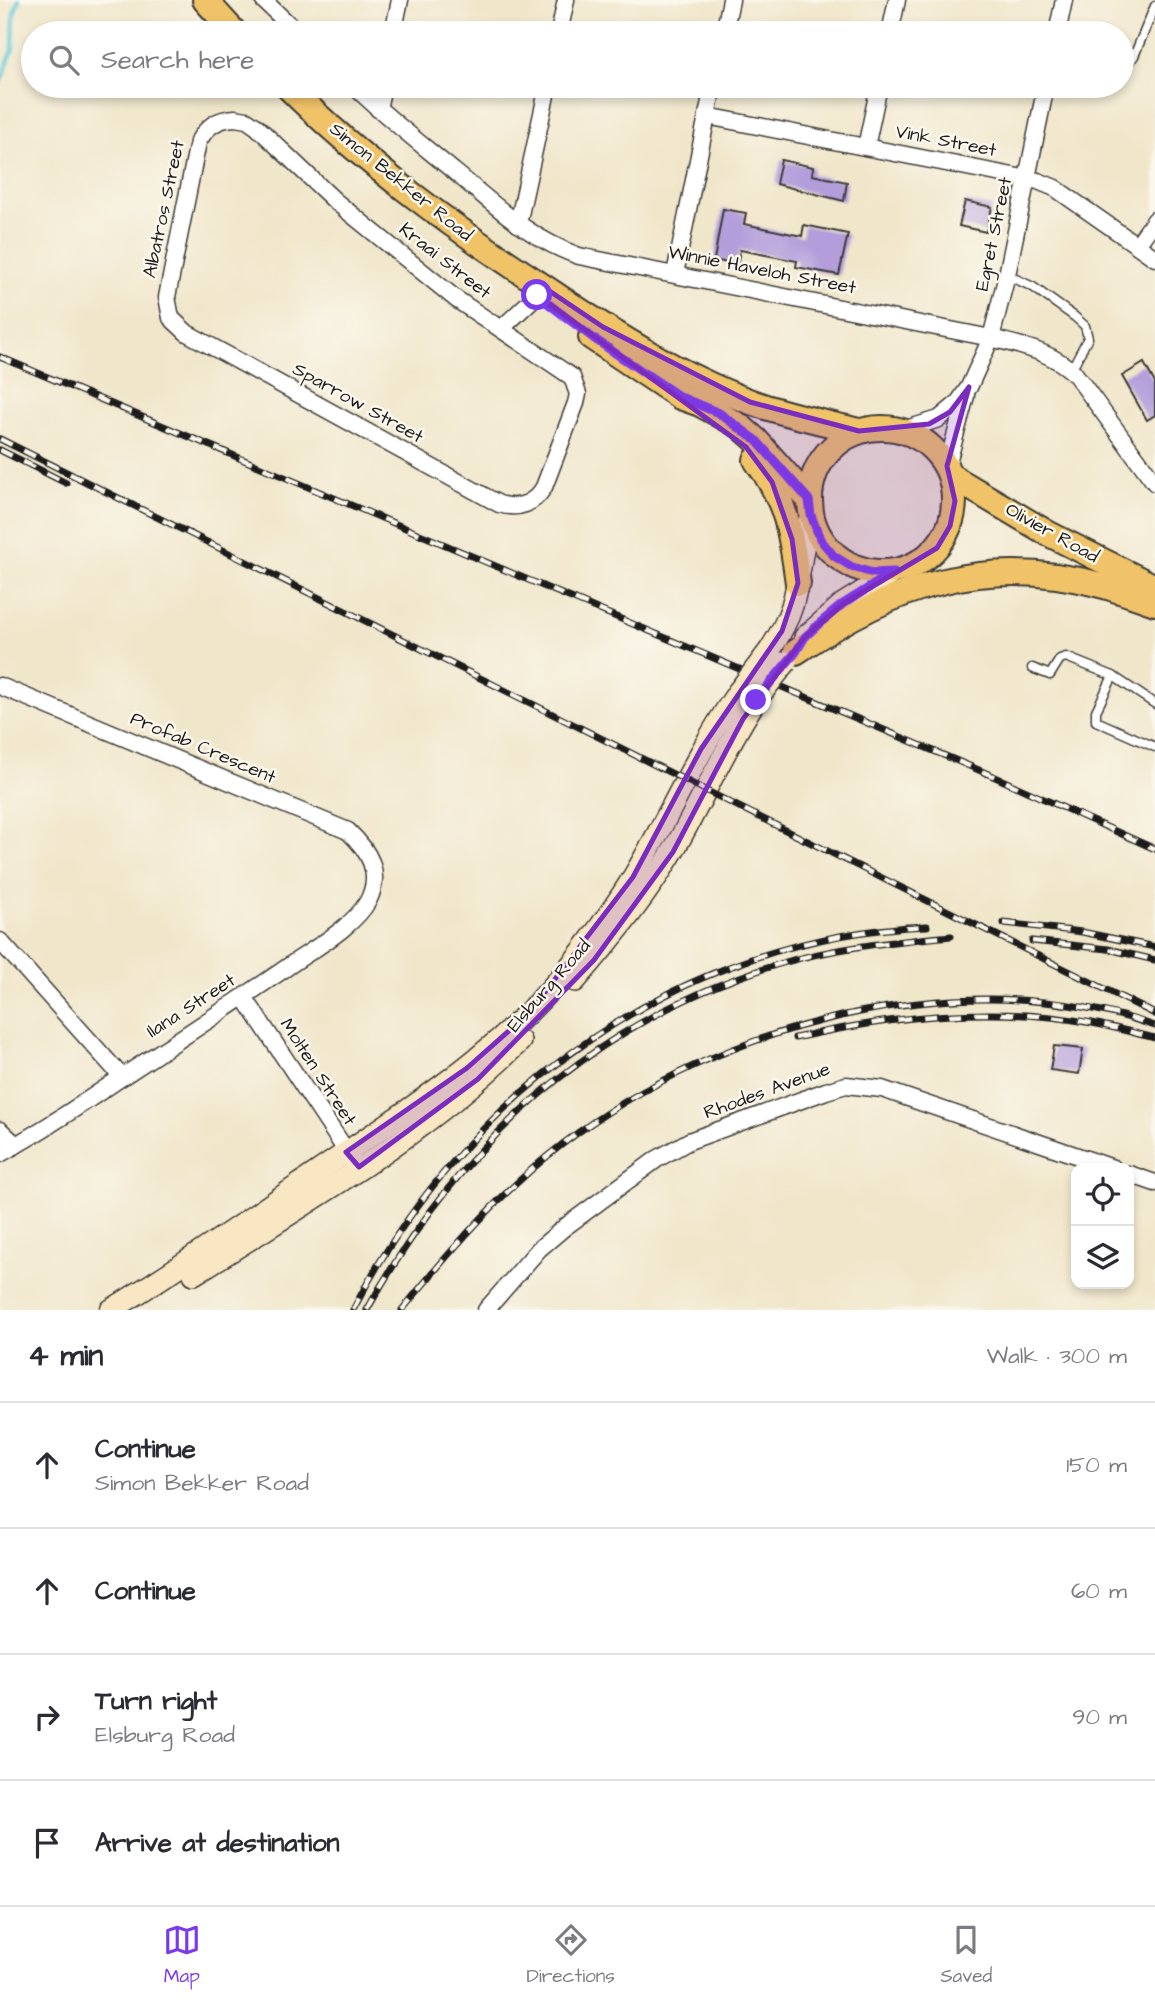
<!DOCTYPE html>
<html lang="en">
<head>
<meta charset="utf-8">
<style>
	body { margin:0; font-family:"Architects Daughter",sans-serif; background:#f7f7f7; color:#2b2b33 }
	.controls { position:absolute; right:21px; bottom:21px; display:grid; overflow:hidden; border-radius:14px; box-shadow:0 4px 10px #0003 }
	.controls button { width:63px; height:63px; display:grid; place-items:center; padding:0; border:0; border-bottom:2px solid #e1e1e2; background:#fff; color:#2b2b33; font:35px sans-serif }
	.stop { position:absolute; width:21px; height:21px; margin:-16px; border:5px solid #7c3aed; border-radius:50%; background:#fff }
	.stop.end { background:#7c3aed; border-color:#fff; box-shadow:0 2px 7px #0008 }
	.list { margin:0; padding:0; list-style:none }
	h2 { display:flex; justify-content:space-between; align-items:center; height:91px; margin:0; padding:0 28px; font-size:30px }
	h2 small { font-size:23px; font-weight:400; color:#7c7c81 }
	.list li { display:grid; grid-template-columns:46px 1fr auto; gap:21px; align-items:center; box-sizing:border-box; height:126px; padding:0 28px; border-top:2px solid #e1e1e2 }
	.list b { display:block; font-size:26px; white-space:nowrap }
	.list p { margin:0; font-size:23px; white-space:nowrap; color:#7c7c81 }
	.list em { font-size:23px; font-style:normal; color:#7c7c81 }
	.icon { flex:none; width:38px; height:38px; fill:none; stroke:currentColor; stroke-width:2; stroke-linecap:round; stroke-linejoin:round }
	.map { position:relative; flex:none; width:1155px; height:1310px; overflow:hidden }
	.search { position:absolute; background:#fff; box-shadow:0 4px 10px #0003; left:21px; right:21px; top:21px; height:77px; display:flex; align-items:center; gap:18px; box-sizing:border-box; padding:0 24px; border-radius:38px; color:#7c7c81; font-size:26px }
	.sheet { height:595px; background:#fff }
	nav { display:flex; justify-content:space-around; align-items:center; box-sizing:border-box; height:98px; border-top:2px solid #e1e1e2; background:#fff; font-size:19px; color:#7c7c81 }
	nav a { display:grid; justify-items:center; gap:4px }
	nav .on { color:#7c3aed }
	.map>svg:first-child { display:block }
</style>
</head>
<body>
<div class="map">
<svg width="1155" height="1310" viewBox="0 0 1155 1310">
	<rect width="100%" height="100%" fill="#fbf7ec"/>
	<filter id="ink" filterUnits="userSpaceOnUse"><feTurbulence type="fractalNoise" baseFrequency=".0143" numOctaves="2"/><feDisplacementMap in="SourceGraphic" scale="14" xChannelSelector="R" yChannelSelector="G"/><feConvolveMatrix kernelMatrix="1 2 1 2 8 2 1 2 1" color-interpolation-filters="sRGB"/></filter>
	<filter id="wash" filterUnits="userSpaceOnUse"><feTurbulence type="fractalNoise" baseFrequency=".00686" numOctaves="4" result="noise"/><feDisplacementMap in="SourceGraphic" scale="28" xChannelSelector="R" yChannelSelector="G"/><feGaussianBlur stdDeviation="1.57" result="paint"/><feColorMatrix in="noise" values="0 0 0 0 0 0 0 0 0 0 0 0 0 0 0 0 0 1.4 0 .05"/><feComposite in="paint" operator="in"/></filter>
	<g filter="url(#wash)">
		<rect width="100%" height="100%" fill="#f0e6ca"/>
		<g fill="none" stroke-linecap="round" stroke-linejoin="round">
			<path stroke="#5fc9d9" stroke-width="4.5" d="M0,83L13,49L14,13L19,0"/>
		</g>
		<g id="blocks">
			<g fill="#b39edb">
				<path d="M781,160L813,167L812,175L847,182L844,201L776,184Z"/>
				<path d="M965,201L992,207L986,232L959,226Z"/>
				<path d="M723,209L746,213L744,224L802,236L804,225L848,234L839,275L796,267L797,261L740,250L737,265L714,260Z"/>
				<path d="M1144,363L1155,383V415L1147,420L1122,376Z"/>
				<path d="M1054,1046L1083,1049L1079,1074L1050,1070Z"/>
			</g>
		</g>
	</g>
	<g filter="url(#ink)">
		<use href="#blocks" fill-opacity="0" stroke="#3c3a36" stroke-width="2"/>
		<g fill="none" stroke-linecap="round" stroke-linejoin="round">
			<g stroke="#3c3a36" stroke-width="11">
				<g id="lane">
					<path d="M1122,72L1134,56L1155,6"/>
					<path d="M1007,275L1033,287L1075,317L1085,326L1088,338L1071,370"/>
					<path d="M1032,668L1050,675L1060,659L1066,657L1113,676L1096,711V721L1155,747"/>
					<path d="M1113,676L1155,704"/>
				</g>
			</g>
			<g stroke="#3c3a36" stroke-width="19">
				<g id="street">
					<path d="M263,0L298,33"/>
					<path d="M393,33L400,0"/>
					<path d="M559,33L566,0"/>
					<path d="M724,33L731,0"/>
					<path d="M890,33L897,0"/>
					<path d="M1057,33L1064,0"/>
					<path d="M354,86C386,117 421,144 456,173C495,205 531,240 579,256L991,338C1021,346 1051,351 1075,374L1155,483"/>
					<path d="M378,109L383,86"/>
					<path d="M707,116L1038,181L1055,188L1155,258"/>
					<path d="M235,118L247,120L257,127L335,201L456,299L572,377L578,394L576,403L544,487C534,504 519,510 499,504L187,333L171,318L167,297L198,142C207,126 217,119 235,118Z"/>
					<path d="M866,147L879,86"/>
					<path d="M518,224L548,86"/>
					<path d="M1137,245L1155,220"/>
					<path d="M675,274L713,86"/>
					<path d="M501,329L537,295L548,290"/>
					<path d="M903,430L939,419L958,403L969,387L991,338L1007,275L1046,86"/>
					<path d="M947,466L966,396"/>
					<path d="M0,686L348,831C368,850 383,872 368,901C353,928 311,950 286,968C232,1005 177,1041 122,1077C82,1104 42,1131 0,1154"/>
					<path d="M0,941L122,1077"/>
					<path d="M244,997L353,1161"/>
					<path d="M0,1130L16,1145"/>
					<path d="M1129,1174L1155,1183"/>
					<path d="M486,1310L539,1249L565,1227L657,1159L689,1141L826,1091L846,1085L882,1089L1113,1168"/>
				</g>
			</g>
			<g stroke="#3c3a36" stroke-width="24">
				<g id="secondary">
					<path d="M805,637L843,604L894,572"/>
					<path d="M770,650C779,636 787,622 792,606C801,576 801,544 811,515"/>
					<path d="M575,981C610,941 646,897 673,851C702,802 724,748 756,700"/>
					<path d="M194,1274C306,1203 426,1135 520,1041"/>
					<path d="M111,1310C183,1266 252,1217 322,1169C419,1102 511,1046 583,950C601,926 619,901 634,876C670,815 698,750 738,692"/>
				</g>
			</g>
			<g stroke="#3c3a36" stroke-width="28">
				<g id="primary">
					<path d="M205,0L235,33"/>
					<path d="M287,86C365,164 455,229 547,289C611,332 678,375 751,402C786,415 823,422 859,431"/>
					<path d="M591,337L680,397L700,404L740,426L756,440L809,500"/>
					<circle cx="882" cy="500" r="72"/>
					<path d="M756,460C787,502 791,532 798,583"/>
					<path d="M951,476L1049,534L1155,587"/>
					<path d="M796,652C893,585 987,553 1104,586C1121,591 1138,597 1155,603"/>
				</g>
			</g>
			<use href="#lane" stroke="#fff" stroke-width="8"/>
			<use href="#street" stroke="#fff" stroke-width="16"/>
			<use href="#secondary" stroke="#f9e7c3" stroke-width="21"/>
			<use href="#primary" stroke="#f1c369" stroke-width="24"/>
			<g stroke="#1c1c1c" stroke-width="7">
				<g id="rail">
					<path d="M0,357L993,776L1155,849"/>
					<path d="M0,439L1155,1014"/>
					<path d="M0,450L66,483"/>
					<path d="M1004,923L1082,932L1155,947"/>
					<path d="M1032,941L1108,949L1155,960"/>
					<path d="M795,1038C893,1016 993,1005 1092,1023C1113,1027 1134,1033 1155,1038"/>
					<path d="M353,1310C464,1093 679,937 927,926"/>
					<path d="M367,1310C460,1143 593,1020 779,964C835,947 894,942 951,936"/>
					<path d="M402,1310C451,1250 502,1190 564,1143C719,1024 966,959 1155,1026"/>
				</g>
			</g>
			<use href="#rail" stroke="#fbf7ec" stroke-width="4.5" stroke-dasharray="13" stroke-linecap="butt"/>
			<g stroke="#3c3a36" stroke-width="24" stroke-linecap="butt">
				<g id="secondary-bridge">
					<path d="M738,692L770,650"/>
					<path d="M756,700L786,662"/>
				</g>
			</g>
			<use href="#secondary-bridge" stroke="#f9e7c3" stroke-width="21"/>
		</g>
	</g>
	<g fill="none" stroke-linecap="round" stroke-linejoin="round" filter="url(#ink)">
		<path stroke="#7c3aed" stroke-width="9" d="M537,295L593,338L680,397L719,413L756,440L809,500L811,515L820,539L834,556L852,567L873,573L894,572L843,604L820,623L805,637L796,652L756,700"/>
	</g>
	<path fill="#7b2cbf" fill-opacity="0.2" stroke="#7b2cbf" stroke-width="5" stroke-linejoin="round" d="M548,290L603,327L750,402L859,431L929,424L950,412L969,387L947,466L955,501L950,526L937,548L843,604L805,637L743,719L673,852L594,960L478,1079L359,1167L346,1152L467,1068L529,1013L633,877L701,749L782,631L798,583L792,539L772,482L746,447L537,295Z"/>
	<g text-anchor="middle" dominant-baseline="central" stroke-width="5" stroke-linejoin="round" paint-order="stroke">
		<g font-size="19" fill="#1c1c1c" stroke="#fbf7ec">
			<text transform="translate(946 141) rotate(11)">Vink Street</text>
			<text transform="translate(401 182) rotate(39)">Simon Bekker Road</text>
			<text transform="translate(164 209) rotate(-78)">Albatros Street</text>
			<text transform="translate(994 234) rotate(-78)">Egret Street</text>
			<text transform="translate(445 261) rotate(38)">Kraai Street</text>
			<text transform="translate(762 270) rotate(11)">Winnie Haveloh Street</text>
			<text transform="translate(358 403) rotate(29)">Sparrow Street</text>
			<text transform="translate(1052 533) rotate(29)">Olivier Road</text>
			<text transform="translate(203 748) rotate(23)">Profab Crescent</text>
			<text transform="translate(549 986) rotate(-49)">Elsburg Road</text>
			<text transform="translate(191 1006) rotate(-33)">Ilana Street</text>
			<text transform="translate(318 1072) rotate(57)">Molten Street</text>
			<text transform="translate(767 1091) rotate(-20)">Rhodes Avenue</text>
		</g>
	</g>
</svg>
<div class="controls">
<button><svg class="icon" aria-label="locate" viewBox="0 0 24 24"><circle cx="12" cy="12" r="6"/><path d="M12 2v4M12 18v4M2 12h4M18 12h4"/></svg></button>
<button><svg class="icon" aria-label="layers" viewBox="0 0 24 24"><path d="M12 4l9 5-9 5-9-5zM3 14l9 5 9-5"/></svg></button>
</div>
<div class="stop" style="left:537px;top:295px"></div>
<div class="stop end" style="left:756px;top:700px"></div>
<div class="search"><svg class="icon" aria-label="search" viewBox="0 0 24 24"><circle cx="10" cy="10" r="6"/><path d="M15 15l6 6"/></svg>Search here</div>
</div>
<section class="sheet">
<h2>4 min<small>Walk · 300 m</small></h2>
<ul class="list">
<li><svg class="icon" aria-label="ahead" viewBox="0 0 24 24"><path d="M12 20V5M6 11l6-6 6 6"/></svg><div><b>Continue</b><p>Simon Bekker Road</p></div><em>150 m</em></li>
<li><svg class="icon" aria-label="ahead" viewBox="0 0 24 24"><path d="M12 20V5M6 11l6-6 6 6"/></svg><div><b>Continue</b></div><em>60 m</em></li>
<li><svg class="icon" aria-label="right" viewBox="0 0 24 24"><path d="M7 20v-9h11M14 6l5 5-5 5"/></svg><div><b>Turn right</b><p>Elsburg Road</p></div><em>90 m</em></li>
<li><svg class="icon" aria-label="arrive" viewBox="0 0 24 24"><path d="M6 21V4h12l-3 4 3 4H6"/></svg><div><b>Arrive at destination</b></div></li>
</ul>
</section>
<nav>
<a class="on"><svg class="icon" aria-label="map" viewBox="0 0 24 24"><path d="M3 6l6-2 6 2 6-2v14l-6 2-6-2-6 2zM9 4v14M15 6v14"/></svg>Map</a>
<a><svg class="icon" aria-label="directions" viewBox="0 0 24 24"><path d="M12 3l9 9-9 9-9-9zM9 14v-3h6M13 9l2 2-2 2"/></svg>Directions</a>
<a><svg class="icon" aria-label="saved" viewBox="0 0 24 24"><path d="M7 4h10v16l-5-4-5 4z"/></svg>Saved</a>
</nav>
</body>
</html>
